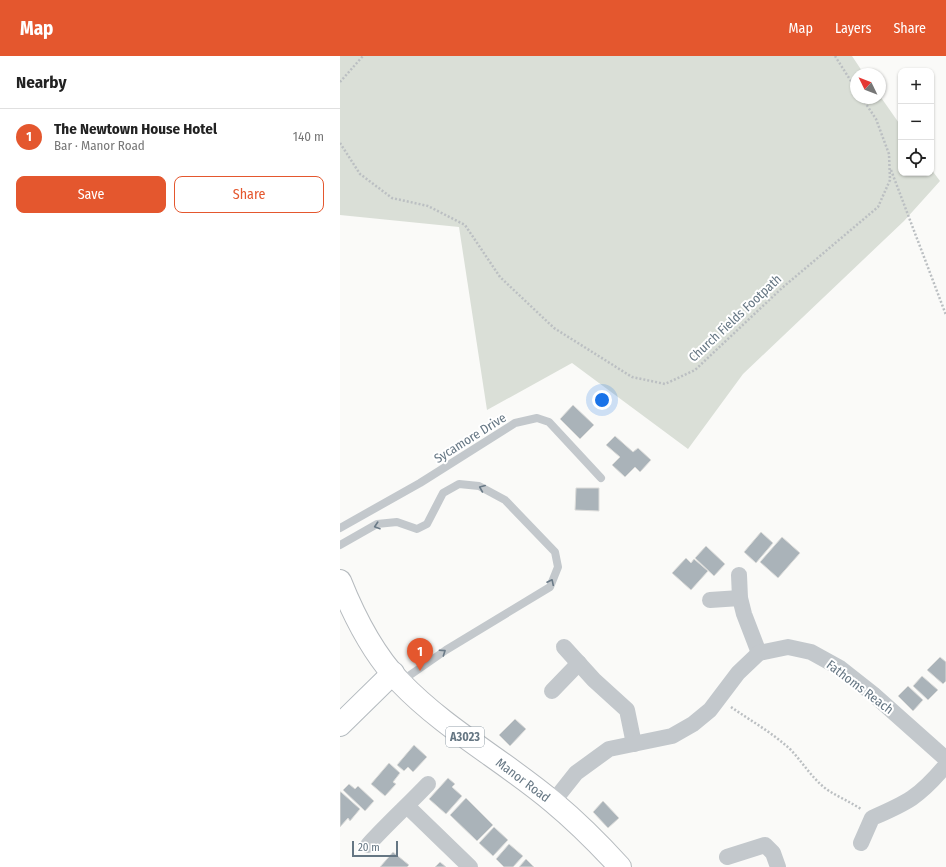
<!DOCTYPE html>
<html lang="en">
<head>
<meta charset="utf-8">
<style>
	body { margin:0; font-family:"Fira Sans Condensed",sans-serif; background:#f6f6f6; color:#222 }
	.controls { position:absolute; right:12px; top:12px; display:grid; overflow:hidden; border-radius:8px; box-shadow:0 1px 3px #0004 }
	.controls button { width:36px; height:36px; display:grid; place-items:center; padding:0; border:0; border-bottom:1px solid #e0e0e0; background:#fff; color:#222; font:20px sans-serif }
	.compass { position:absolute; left:510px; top:12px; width:36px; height:36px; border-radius:50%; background:#fff; box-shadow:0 1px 3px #0004; rotate:313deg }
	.scale { position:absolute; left:12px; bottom:10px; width:46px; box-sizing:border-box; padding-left:4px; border:2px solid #657683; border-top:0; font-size:11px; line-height:14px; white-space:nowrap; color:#657683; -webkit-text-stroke:3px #fff; paint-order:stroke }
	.you { position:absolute; left:262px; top:344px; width:14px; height:14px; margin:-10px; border:3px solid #fff; border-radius:50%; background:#1a73e8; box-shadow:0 0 0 6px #1a73e833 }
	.badge { display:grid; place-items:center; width:26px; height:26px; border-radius:50%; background:#e4572e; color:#fff; font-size:13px; font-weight:700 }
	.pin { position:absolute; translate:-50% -33px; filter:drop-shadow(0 1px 2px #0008) }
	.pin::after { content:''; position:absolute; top:21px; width:14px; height:12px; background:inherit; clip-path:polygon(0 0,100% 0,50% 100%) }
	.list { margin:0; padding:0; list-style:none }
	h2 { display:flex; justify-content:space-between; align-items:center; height:52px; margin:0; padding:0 16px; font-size:17px }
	h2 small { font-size:13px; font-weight:400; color:#767676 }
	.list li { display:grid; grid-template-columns:26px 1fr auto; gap:12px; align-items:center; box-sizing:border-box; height:56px; padding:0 16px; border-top:1px solid #e0e0e0 }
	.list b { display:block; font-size:15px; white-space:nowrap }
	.list p { margin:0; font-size:13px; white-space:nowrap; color:#767676 }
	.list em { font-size:13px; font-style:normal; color:#767676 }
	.actions { display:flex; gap:8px; padding:12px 16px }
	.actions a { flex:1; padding:9px 0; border:1px solid #e4572e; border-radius:8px; text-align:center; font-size:14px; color:#e4572e }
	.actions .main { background:#e4572e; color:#fff }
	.icon { flex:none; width:22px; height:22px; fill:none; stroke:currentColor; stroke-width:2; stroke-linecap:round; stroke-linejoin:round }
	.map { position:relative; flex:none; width:606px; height:811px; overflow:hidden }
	header { display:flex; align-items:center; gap:24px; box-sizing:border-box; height:56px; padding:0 20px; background:#e4572e; color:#fff }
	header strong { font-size:19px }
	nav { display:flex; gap:22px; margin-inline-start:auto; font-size:14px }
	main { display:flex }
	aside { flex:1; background:#fff }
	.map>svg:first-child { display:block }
</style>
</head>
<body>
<header>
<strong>Map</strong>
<nav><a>Map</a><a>Layers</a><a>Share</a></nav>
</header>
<main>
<aside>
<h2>Nearby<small></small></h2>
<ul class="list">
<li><span class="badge">1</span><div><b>The Newtown House Hotel</b><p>Bar · Manor Road</p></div><em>140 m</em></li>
</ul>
<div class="actions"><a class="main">Save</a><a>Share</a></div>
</aside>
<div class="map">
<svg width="606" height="811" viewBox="0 0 606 811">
	<rect width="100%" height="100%" fill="#fafaf8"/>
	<path fill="#dadfd7" d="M0,0H512L524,18H516V42H540V40L561,70V117H591V113L600,125L564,165L403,318L348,393L232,307L147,354L119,171L0,159Z"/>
	<g fill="#aab3b9" stroke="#dcdcda">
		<path d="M233,349L254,369L240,383L220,363Z"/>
		<path d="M275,380L293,396L298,392L311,404L300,416L295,411L285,421L272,409L280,401L266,389Z"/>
		<path d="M236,432H259V455L235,454Z"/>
		<path d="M421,476L433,487L416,507L404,496Z"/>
		<path d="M442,481L460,497L438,522L420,506Z"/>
		<path d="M366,490L385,508L374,520L355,502Z"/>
		<path d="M346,502L351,507L354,503L368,515L351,534L332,517Z"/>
		<path d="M600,601L606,606V625L603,628L587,614Z"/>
		<path d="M582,620L598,634L588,644L573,630Z"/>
		<path d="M568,630L583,644L573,655L558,640Z"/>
		<path d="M175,663L186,673L170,690L159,679Z"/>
		<path d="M74,689L87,701L73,716L68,711L64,715L57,709Z"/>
		<path d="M49,707L60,717L53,726L56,728L45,740L31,728Z"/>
		<path d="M108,722L115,728L112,731L122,740L106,758L89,743Z"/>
		<path d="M9,728L15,733L18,730L34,745L25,755L3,734Z"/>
		<path d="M0,736H1L20,753L10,765L8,762L0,771Z"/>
		<path d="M126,742L153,769L137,785L110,759Z"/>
		<path d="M263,745L279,762L268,772L253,756Z"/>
		<path d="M154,771L168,784L153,800L139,787Z"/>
		<path d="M169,788L183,800L173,811H164L156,803Z"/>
		<path d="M53,796L69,809L67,811H40Z"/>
		<path d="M186,803L194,811H179Z"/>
		<path d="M100,806L106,811H95Z"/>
	</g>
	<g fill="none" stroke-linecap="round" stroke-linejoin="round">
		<g stroke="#b3babf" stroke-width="24">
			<path id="secondary" d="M0,669L53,617"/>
		</g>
		<g stroke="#b5babe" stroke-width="24">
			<path id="primary" d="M0,525C14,560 34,599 60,626C105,673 163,704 213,746C237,766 259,788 280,811"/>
		</g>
		<g stroke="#bbbfc2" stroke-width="2.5" stroke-dasharray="2 2" stroke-linecap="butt">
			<path d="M495,0L516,33"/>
			<path d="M0,26L23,0"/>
			<path d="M0,87L20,118L52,142L88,150L125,169L160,221L214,272L292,321L325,328L355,314L442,232L538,151L550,124L549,98L536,63L522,42"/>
			<path d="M551,114L606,259"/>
			<path d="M391,651C411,665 433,677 451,694C464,708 473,724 489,735C499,741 510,746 521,753"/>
		</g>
		<g stroke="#c3c8cc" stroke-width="8">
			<path d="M0,472L80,427L175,367L197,362L209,366L261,422"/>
			<path d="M0,489L37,468L57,466L77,473L87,468L103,437L119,428L139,430L165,444L215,496L218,511L210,531L106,594L60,626"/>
		</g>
		<g stroke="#c3c8cc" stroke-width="16">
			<path d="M399,519L400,542L404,558L419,597"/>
			<path d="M370,544L400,542"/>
			<path d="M224,591L254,624L287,654L294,688"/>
			<path d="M212,635L239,607"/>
			<path d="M213,746L236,717L269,693L332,680L353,668L370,654L398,617L419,597L448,591L471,596L500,612L533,638L606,703"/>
			<path d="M67,750L130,811"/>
			<path d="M521,787L532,762C546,756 560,750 572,742C585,733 596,721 606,709"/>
			<path d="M28,789C47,768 68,749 88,728"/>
			<path d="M387,801L425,789L433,797L438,811"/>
		</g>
		<use href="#secondary" stroke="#fff" stroke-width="22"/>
		<use href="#primary" stroke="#fff" stroke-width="22"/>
	</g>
	<defs><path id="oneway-chevron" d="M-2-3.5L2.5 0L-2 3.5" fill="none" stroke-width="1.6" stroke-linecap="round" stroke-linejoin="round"/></defs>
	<g stroke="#6a7a87">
		<use href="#oneway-chevron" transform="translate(142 432) rotate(-157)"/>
		<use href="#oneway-chevron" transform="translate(37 470) rotate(162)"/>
		<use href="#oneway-chevron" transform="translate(211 526) rotate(-64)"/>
		<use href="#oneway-chevron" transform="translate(103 596) rotate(-34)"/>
	</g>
	<g text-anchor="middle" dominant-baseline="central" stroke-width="4" stroke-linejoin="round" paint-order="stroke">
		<rect fill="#fff" stroke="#939fa8" stroke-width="1" x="106" y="671" width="38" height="20" rx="3"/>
		<g font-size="12" font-weight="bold" fill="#657683">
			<text x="125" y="681">A3023</text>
		</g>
		<g font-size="13" fill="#657683" stroke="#fff">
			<text transform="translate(395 262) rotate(-43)">Church Fields Footpath</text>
			<text transform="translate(130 382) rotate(-32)">Sycamore Drive</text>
			<text transform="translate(520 631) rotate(37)">Fathoms Reach</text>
			<text transform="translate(183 724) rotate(37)">Manor Road</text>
		</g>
	</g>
</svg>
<div class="controls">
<button>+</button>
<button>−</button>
<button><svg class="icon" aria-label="locate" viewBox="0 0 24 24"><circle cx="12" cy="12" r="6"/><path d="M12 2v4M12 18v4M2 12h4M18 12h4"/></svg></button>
</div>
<svg class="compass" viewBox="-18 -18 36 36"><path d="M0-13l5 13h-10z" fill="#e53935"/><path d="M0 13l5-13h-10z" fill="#767676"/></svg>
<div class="scale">20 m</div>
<div class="you"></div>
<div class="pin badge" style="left:80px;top:615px">1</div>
</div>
</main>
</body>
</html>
